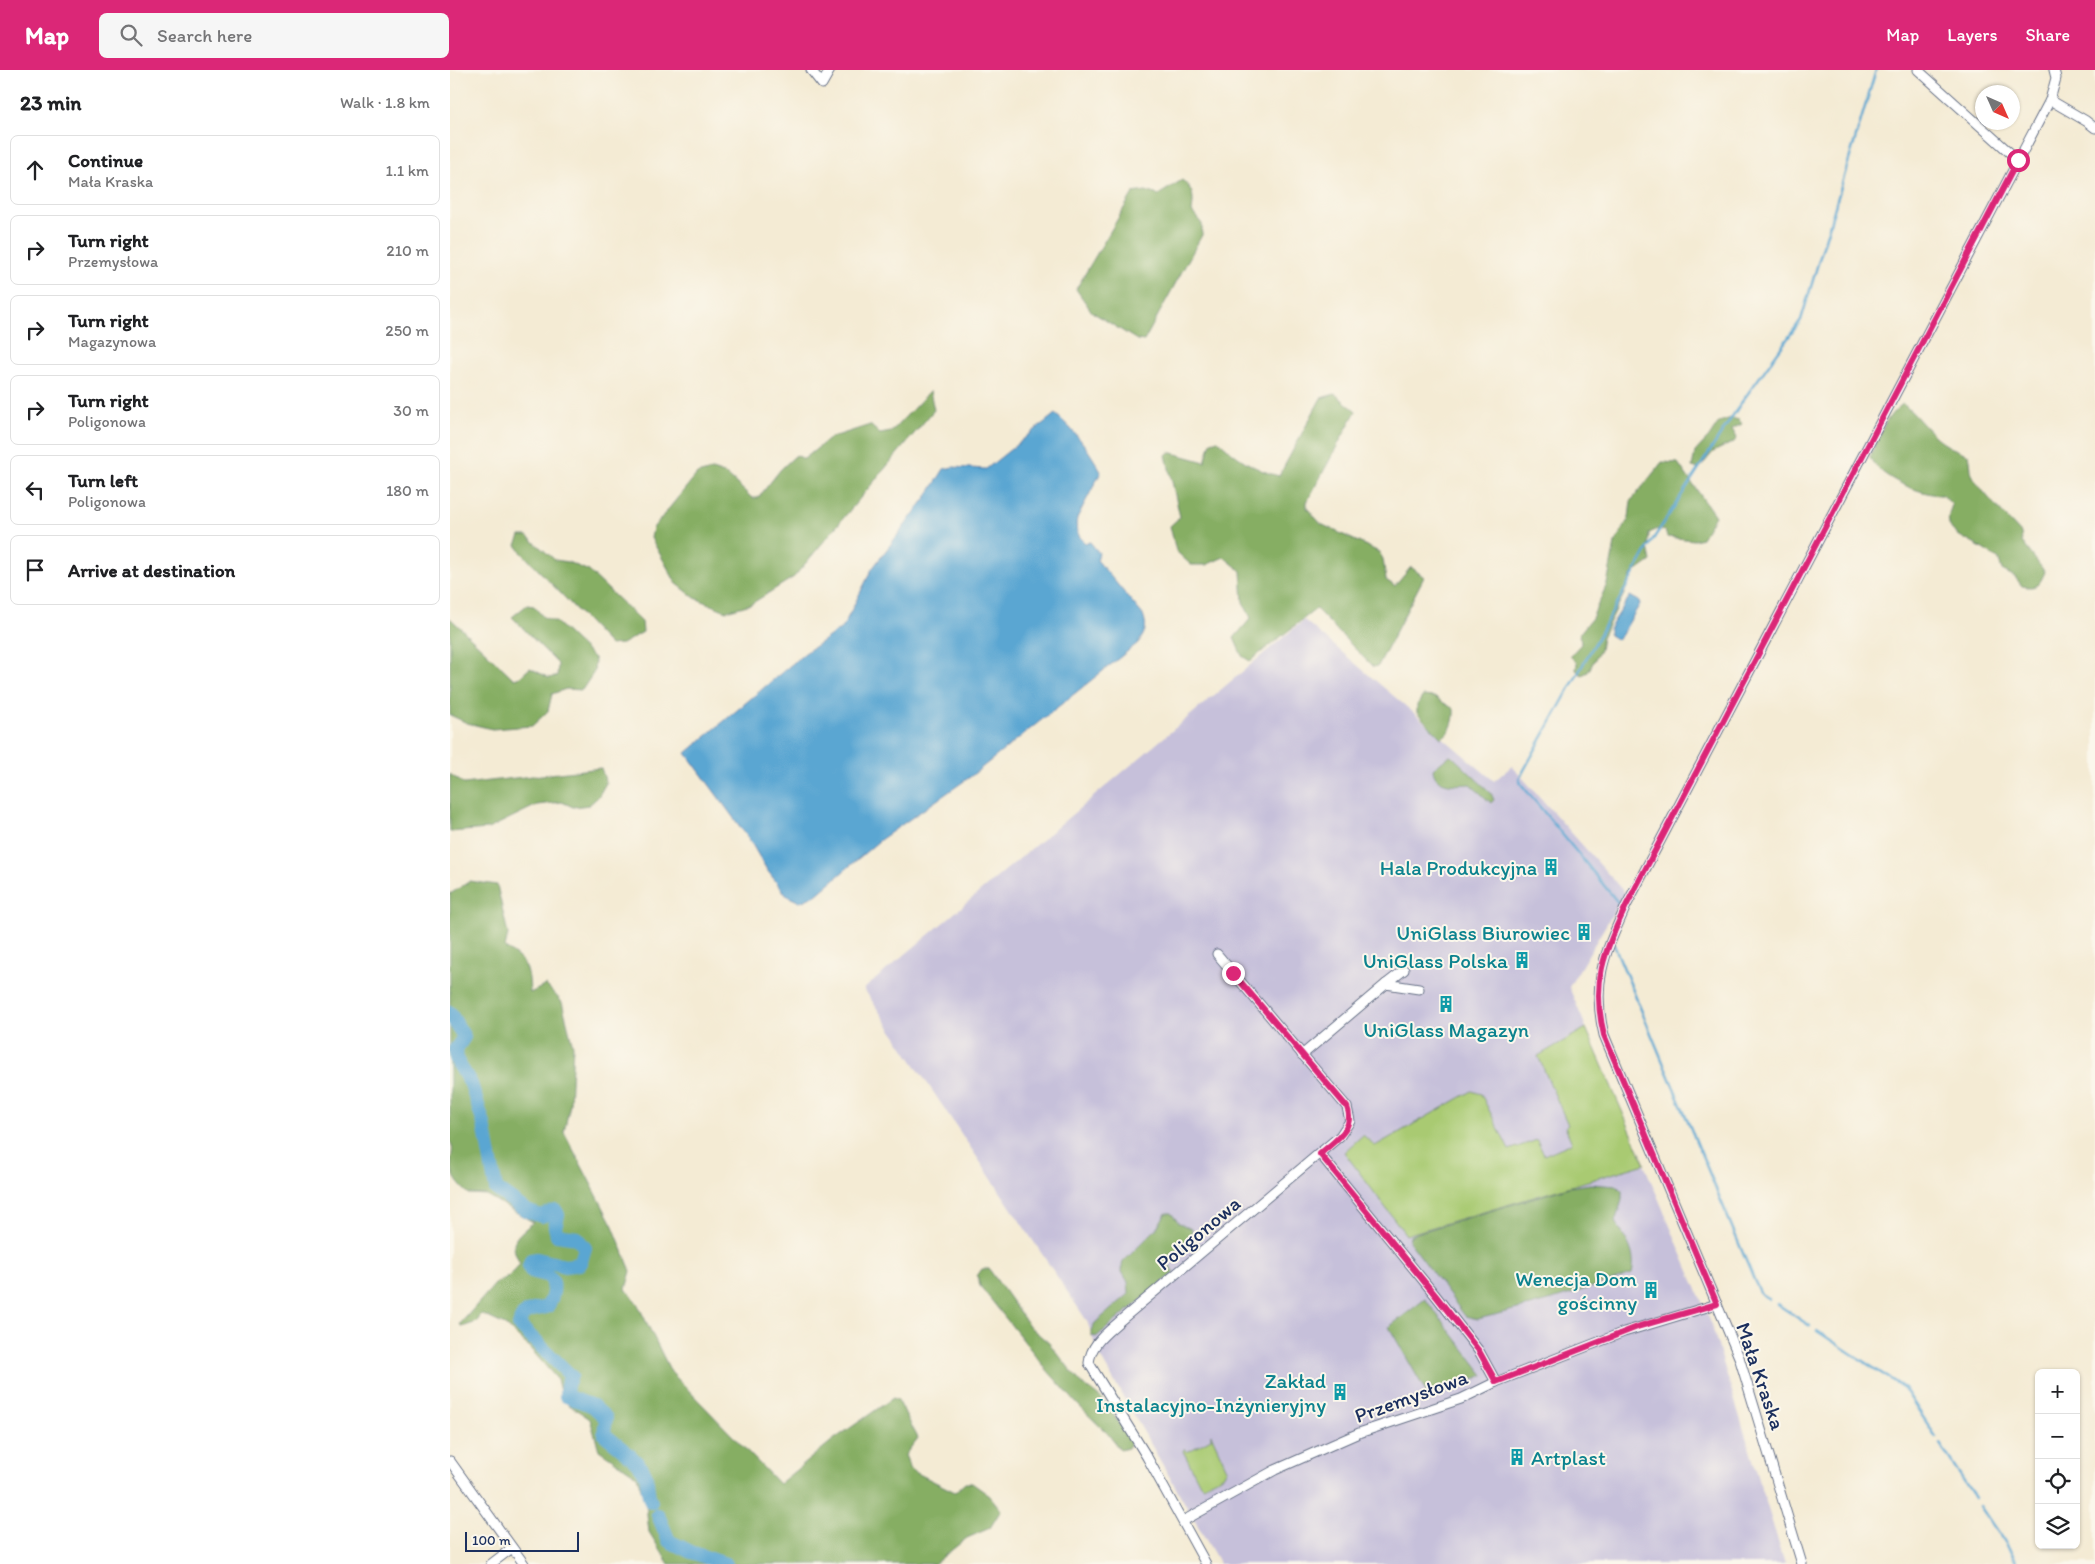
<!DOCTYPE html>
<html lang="en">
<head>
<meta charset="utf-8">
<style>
	body { margin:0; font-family:Itim,sans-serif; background:#f6f6f6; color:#202124 }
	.controls { position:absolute; right:15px; bottom:15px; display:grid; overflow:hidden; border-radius:8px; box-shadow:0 1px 4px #0004 }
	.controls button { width:45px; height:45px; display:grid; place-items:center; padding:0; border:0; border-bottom:1px solid #e0e0e0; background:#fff; color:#202124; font:25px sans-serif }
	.compass { position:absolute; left:1525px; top:15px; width:45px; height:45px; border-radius:50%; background:#fff; box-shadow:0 1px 4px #0004; rotate:135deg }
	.scale { position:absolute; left:15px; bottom:12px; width:114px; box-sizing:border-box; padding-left:5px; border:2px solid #1b2f5e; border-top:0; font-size:14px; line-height:18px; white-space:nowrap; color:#1b2f5e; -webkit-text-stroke:4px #fbf7ec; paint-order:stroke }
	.stop { position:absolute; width:15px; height:15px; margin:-11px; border:4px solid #db2777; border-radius:50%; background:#fff }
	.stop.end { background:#db2777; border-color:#fff; box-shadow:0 1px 5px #0008 }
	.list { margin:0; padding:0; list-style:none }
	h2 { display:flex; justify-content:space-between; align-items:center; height:65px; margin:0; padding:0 20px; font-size:21px }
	h2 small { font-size:16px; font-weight:400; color:#757577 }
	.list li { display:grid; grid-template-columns:32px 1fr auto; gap:15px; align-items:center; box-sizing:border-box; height:70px; margin:0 10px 10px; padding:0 10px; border:1px solid #e0e0e0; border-radius:8px }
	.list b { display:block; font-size:19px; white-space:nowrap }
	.list p { margin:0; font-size:16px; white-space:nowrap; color:#757577 }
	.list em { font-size:16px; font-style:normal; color:#757577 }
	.icon { flex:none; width:28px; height:28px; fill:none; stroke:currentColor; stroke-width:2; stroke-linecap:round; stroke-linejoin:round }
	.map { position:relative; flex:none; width:1645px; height:1494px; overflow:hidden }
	header { display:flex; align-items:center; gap:30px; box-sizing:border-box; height:70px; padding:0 25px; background:#db2777; color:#fff }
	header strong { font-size:24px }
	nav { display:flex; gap:28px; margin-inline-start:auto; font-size:18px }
	.search { width:350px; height:45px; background:#f6f6f6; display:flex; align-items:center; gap:12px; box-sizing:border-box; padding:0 18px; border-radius:8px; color:#757577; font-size:19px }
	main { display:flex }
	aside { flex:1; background:#fff }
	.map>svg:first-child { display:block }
</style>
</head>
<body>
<header>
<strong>Map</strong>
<div class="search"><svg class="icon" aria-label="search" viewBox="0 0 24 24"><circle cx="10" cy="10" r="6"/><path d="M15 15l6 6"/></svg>Search here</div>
<nav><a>Map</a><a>Layers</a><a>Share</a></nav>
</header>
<main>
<aside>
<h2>23 min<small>Walk · 1.8 km</small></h2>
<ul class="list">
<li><svg class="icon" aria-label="ahead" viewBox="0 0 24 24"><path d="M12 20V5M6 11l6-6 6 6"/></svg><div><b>Continue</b><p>Mała Kraska</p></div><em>1.1 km</em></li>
<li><svg class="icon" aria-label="right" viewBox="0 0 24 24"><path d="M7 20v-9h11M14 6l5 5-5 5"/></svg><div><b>Turn right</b><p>Przemysłowa</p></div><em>210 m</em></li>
<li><svg class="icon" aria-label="right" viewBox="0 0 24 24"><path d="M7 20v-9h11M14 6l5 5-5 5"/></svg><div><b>Turn right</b><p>Magazynowa</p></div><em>250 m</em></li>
<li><svg class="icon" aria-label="right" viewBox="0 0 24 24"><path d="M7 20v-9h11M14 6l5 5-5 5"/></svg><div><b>Turn right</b><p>Poligonowa</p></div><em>30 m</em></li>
<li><svg class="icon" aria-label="left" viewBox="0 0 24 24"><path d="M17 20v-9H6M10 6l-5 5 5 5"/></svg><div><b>Turn left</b><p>Poligonowa</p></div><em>180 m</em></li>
<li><svg class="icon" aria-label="arrive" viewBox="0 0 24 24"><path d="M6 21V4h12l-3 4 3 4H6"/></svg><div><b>Arrive at destination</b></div></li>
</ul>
</aside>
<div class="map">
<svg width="1645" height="1494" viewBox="0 0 1645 1494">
	<rect width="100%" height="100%" fill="#fbf7ec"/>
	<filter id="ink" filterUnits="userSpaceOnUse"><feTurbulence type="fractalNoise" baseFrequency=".02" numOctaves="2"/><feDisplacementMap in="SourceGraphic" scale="10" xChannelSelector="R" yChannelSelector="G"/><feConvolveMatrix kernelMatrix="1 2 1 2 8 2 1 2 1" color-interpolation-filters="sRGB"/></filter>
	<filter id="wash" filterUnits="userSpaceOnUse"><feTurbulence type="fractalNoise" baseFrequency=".0096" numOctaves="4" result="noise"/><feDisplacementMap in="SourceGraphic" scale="20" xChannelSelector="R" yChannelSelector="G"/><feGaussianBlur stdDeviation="1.12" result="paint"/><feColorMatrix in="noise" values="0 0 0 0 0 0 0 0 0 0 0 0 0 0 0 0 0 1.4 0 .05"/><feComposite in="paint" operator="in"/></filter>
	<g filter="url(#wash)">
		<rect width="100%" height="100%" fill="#f4ebd4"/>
		<path fill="#c6c0da" d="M854,550L1044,711L1062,696L1175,823L1119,917L1261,1253L1335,1494H770L648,1283L637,1251L414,919Z"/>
		<g fill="#a9ca72" stroke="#627c68">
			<path d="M1136,958L1195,1094L956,1165L894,1082L913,1065L925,1076L1022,1021L1031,1024L1059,1080L1087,1070L1094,1085L1122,1073L1115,1057L1118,1055L1088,986Z"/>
			<path d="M761,1364L777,1399L773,1406L753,1416L750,1414L733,1381L735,1378L737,1382L761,1369Z"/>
		</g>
		<g fill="#86ae64" stroke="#506e61">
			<path d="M732,110C744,120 744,127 742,142L752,154V165L694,271L687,270L642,242L626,219L683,123L696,121L708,125Z"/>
			<path d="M480,321L484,340L344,507L301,534L276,541L245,528L226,513L201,468L203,458L247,404L262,400L277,405L302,428H308L331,399L346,385L354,389L380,368L420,355L430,364L441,362Z"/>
			<path d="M885,324L906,341L857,432V438L871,454L929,482L933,489L936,510L945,516L961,497L974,507L928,596L923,597L866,539L800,591L792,586L784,568L801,548L793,532L791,501L774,487L756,495H741L726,481L720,456L730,447L716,385L719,382L755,392L761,372L768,370C784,386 806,401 829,406L871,328Z"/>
			<path d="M1453,334C1469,347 1481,367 1500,377C1506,380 1513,382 1519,385C1521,391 1520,399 1522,404C1528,419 1559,450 1571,463L1572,472L1595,502C1589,515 1587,519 1572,516L1565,507L1552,500L1548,488C1540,484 1532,478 1524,474C1505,463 1492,460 1502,435L1493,425C1473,426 1427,407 1420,387C1428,369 1435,345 1453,334Z"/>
			<path d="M1281,348L1289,350L1292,354L1282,359L1287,368L1284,372L1263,382L1249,399L1242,397L1245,382L1259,367L1269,352Z"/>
			<path d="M1212,392L1228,393L1265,446L1252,468L1244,470L1217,467L1215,461L1208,459L1199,463L1198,477L1201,491L1181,505L1174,524L1152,567L1150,580L1138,602L1132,605L1126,600L1127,593L1120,586L1131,574L1130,563L1142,548L1157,514L1165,473L1179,448L1181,431Z"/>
			<path d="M70,466H77L105,490L118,492L139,501L192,552L193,562L172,574L160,575L72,483L66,475Z"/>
			<path d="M77,535L84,536L93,547L106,552L145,589L144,602L132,620L116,619L102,624L98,641L82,656L42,659L17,653L0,645V548L64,609L70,607L80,598L99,608L107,606L108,594L62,547Z"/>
			<path d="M973,626L984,627L1004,639C1005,650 1001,663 991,668L967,643V635Z"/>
			<path d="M999,686L1003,687L1041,723L1044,730L1041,733L1020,714C1007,715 984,717 983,699Z"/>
			<path d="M151,698L156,713L148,727L139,735L123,737L112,732L87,735L38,759L0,762V704L14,714Z"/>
			<path d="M20,811L47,815L58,864L55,878C77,892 79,897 80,923L96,915L112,932L123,976L120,1034L114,1062L163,1156L181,1201L176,1219L187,1233L221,1302L329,1414L383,1370L443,1328L448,1330L468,1368L455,1385L461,1400L505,1422L515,1413H522L540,1426L551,1440L540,1458L517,1468L484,1494H219L199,1462L196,1435L187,1406L149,1380L140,1349L112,1330L107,1309L79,1277L55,1255L31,1244L27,1252L12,1257L10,1254L46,1213L58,1207L70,1194C58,1170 65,1168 83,1152L36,1125L19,1124C8,1114 1,1107 1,1090C2,1082 4,1079 0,1071V824Z"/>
			<path d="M1140,1114L1167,1116L1172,1121V1130L1165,1152C1176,1169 1187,1183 1182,1204L1099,1231L1028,1249L1015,1246L959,1171L960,1166L967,1163L1120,1117Z"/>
			<path d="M716,1143H721L729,1153L742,1159C742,1173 726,1180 716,1189L724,1203L646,1267L641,1265V1260L645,1253L679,1224L678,1212L671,1200L673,1192L706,1159Z"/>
			<path d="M532,1199H539L580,1257L599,1273L631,1313L652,1329L682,1371L678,1378L670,1380L658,1364L629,1336L597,1300L530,1216L527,1206Z"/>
			<path d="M975,1229L1034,1305L980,1329L939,1257Z"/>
		</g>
		<g fill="#5aa6d2" stroke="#3a6a98">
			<path d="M605,344C624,359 640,381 651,402L627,448C625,458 627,465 635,473L640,472L649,483L647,490L693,545C698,557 695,563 688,573L520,707L430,770L366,825L350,832L337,826L317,800L299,769L236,683L355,583L393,557L422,499L477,426L494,399L503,397L536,399Z"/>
			<path d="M1180,526L1189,531L1190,534L1171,566L1166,570L1159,564V559Z"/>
		</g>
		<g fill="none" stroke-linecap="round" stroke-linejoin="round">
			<g stroke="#5aa6d2" stroke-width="2.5">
				<path d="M1169,843L1170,835L1071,714L1069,709L1202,471L1291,333L1351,250L1426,0"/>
				<path d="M1164,875L1305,1212L1311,1224L1319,1229"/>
				<path d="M1327,1234L1360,1256"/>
				<path d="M1367,1261L1454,1318L1486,1367"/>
				<path d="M1490,1374L1525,1428"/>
				<path d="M1530,1436L1569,1494"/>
			</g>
			<g stroke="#5aa6d2" stroke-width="14">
				<path d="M0,943L14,967L6,979L7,991L21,1014L34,1054L46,1119L77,1141L91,1146L106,1141L108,1145L105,1157L107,1165L127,1168L135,1178L130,1194L115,1196L87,1189L81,1190L79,1196L81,1201C86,1203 93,1204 98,1206C108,1212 102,1230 97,1237C84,1240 72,1239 69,1255L121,1306L117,1315L116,1326L143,1336L156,1348L154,1364C165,1374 192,1392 196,1406C198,1414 197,1423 201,1432"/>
				<path d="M208,1445L219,1471L241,1482L276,1494"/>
			</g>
		</g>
	</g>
	<g filter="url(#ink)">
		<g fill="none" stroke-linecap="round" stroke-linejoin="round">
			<g stroke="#677187" stroke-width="11">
				<g id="street">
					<path d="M361,0L372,14L380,0"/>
					<path d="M1468,0L1568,90"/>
					<path d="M1600,30L1636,51L1645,58"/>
					<path d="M936,914L954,900"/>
					<path d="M852,985L936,914L969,919"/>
					<path d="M870,1084L986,1226L1029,1281L1046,1312"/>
					<path d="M0,1391L74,1494"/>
					<path d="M733,1451L825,1400L909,1363L1011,1329L1046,1312L1174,1262L1267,1234"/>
					<path d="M41,1494L62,1478"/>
					<path d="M756,1494L697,1387L639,1293C641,1273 657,1263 671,1250L890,1066L900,1051L897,1037L767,884"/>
					<path d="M1352,1494L1289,1287L1154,965C1141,912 1155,883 1176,836L1600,30L1606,8L1604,0"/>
				</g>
			</g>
			<use href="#street" stroke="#fff" stroke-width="9"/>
		</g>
	</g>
	<g fill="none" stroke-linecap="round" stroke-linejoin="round" filter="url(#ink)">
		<path stroke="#db2777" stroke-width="6" d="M783,903L897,1037C906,1059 884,1071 870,1084L986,1226L1029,1281L1046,1312L1190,1256L1267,1234L1154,965C1141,912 1154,883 1176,836L1568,90"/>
	</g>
	<defs>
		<g id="building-bare" transform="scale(1.35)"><path d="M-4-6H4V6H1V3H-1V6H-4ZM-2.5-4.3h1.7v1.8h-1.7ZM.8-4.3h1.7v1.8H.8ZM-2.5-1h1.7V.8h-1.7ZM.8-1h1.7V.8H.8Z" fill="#0f9aa8" stroke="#fbf7ec" stroke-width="2.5" paint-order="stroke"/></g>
	</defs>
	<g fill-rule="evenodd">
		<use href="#building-bare" x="1101" y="797"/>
		<use href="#building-bare" x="1134" y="862"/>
		<use href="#building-bare" x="1072" y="890"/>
		<use href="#building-bare" x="996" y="934"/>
		<use href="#building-bare" x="1201" y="1220"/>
		<use href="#building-bare" x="890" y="1322"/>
		<use href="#building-bare" x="1067" y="1387"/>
	</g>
	<g text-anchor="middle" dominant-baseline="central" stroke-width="4" stroke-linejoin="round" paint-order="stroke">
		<g font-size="21" fill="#0d838f" stroke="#fbf7ec" text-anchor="end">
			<text x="1087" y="797">Hala Produkcyjna</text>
			<text x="1120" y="862">UniGlass Biurowiec</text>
			<text x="1058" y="890">UniGlass Polska</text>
			<text x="996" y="959" text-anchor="middle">UniGlass Magazyn</text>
			<text x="1187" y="1208">Wenecja Dom<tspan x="1187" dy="24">gościnny</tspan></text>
			<text x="876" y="1310">Zakład<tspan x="876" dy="24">Instalacyjno-Inżynieryjny</tspan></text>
			<text x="1081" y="1387" text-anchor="start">Artplast</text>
		</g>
		<g font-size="21" fill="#1b2f5e" stroke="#fbf7ec">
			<text transform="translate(748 1163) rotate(-40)">Poligonowa</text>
			<text transform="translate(1311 1306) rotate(71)">Mała Kraska</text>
			<text transform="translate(961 1326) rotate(-20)">Przemysłowa</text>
		</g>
	</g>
</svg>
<div class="controls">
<button>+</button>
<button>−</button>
<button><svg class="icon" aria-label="locate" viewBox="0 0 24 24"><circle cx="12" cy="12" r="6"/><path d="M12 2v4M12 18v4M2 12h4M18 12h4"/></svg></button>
<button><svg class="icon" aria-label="layers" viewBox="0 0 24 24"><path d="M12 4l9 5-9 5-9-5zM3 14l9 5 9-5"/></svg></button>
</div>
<svg class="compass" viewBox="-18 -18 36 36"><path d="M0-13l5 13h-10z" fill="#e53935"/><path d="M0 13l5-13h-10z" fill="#757577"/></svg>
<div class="scale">100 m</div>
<div class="stop" style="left:1568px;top:90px"></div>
<div class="stop end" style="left:783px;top:903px"></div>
</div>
</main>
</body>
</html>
